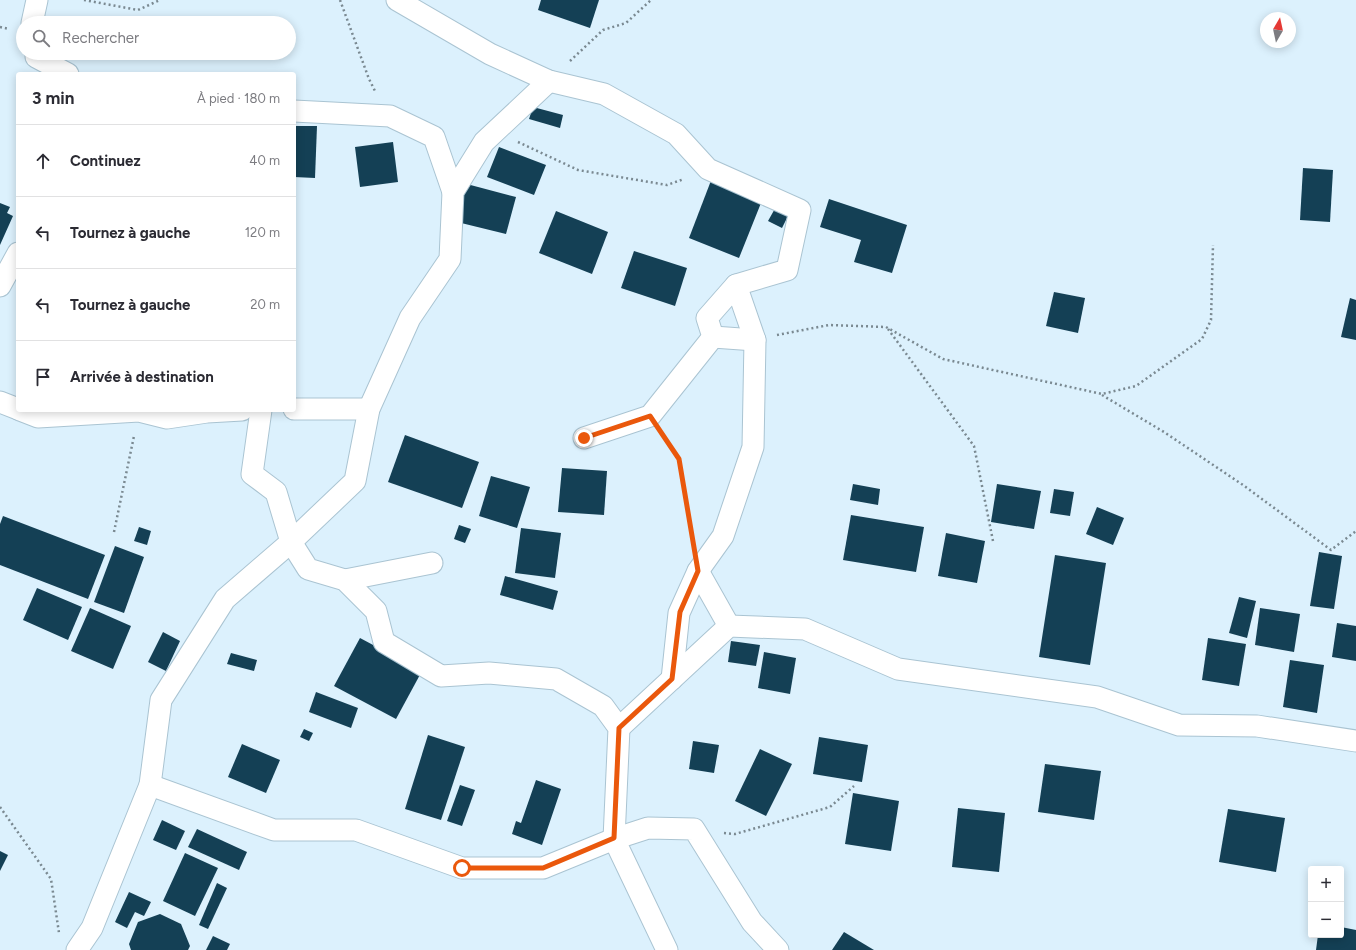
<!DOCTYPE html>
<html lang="fr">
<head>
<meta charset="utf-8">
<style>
	body { margin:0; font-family:Figtree,sans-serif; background:#f7f7f7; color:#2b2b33 }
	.controls { position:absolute; right:12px; bottom:12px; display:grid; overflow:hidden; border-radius:4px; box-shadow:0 2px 10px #0003 }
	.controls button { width:36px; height:36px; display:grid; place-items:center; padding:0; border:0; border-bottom:1px solid #e1e1e2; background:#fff; color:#2b2b33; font:20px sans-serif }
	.compass { position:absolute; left:1260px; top:12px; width:36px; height:36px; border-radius:50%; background:#fff; box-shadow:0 2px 10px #0003; rotate:9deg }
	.stop { position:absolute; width:12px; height:12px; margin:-9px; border:3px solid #ea580c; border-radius:50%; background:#fff }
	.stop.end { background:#ea580c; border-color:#fff; box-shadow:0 1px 4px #0008 }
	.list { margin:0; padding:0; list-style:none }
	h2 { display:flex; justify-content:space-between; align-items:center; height:52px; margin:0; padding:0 16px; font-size:17px }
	h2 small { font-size:13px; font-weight:400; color:#7c7c81 }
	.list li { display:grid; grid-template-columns:26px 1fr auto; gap:12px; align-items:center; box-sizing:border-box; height:72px; padding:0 16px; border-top:1px solid #e1e1e2 }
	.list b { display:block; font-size:15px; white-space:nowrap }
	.list em { font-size:13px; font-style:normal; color:#7c7c81 }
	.icon { flex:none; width:22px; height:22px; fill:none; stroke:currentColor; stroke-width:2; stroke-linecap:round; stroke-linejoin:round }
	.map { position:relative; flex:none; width:1356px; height:950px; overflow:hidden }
	.search { position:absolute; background:#fff; box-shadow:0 2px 10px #0003; left:16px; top:16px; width:280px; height:44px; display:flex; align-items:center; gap:10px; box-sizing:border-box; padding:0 14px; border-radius:22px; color:#7c7c81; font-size:15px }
	.panel { position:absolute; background:#fff; box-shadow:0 2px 10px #0003; left:16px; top:72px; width:280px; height:340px; border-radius:4px }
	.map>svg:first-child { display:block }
</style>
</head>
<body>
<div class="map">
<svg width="1356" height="950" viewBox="0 0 1356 950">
	<rect width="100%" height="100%" fill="#dcf1fd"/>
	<g fill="#144055">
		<path d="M541,0H599L590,28L538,10Z"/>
		<path d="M533,107L563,115L560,128L529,119Z"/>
		<path d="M294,126H317L315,178L294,177Z"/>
		<path d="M393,142L398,182L360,187L355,147Z"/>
		<path d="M499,147L546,165L534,195L487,177Z"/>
		<path d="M1303,168L1333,170L1330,222L1300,220Z"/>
		<path d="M712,178L763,198L739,258L689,238Z"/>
		<path d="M463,183L516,197L506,234L453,221Z"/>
		<path d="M829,199L907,225L892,273L854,262L861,240L820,227Z"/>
		<path d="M0,203L10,207L7,213L13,216L0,245Z"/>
		<path d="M777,205L790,212L782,228L768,221Z"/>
		<path d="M556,211L608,232L592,274L539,253Z"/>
		<path d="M634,251L687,268L675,306L621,288Z"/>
		<path d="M1054,292L1085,298L1078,333L1046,326Z"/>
		<path d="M1350,298L1356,300V340L1341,337Z"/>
		<path d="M405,435L479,462L462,508L388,482Z"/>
		<path d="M562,468L607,471L604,515L558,512Z"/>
		<path d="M491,476L530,487L517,528L479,516Z"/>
		<path d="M853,484L880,489L878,505L850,500Z"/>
		<path d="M997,484L1041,491L1034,529L991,522Z"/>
		<path d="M1054,489L1074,492L1070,516L1050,513Z"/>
		<path d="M1097,507L1124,518L1113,545L1086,534Z"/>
		<path d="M851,515L924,527L916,572L843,560Z"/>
		<path d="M3,516L105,555L88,599L0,565V524Z"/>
		<path d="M459,525L471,529L465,543L454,539Z"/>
		<path d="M139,527L151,531L147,545L134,541Z"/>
		<path d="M521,528L561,533L555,578L515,573Z"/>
		<path d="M946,533L985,541L977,583L938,576Z"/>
		<path d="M115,546L144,557L124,613L94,602Z"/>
		<path d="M1319,552L1342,556L1334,609L1310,606Z"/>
		<path d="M1055,555L1106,563L1090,665L1039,657Z"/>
		<path d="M505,576L558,591L553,610L500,595Z"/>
		<path d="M37,588L82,607L68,640L23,620Z"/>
		<path d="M1239,597L1256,601L1247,638L1229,633Z"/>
		<path d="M90,608L131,626L113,669L71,651Z"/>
		<path d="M1260,608L1300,614L1294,652L1255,645Z"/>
		<path d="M1337,623L1356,626V661L1332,657Z"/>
		<path d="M163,632L180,641L166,671L148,662Z"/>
		<path d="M360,638L422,671L396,719L334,686Z"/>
		<path d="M1208,638L1246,644L1239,686L1202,680Z"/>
		<path d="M731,641L760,645L756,666L728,662Z"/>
		<path d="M764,652L796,658L790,694L758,688Z"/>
		<path d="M231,653L257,660L254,671L227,664Z"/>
		<path d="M1290,660L1324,665L1317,713L1283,707Z"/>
		<path d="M316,692L358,708L351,728L309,712Z"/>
		<path d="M304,729L313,733L309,741L300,737Z"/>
		<path d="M428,735L465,747L441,820L405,809Z"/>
		<path d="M819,737L868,745L862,782L813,774Z"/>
		<path d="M693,741L719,745L714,773L689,769Z"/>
		<path d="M242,744L280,760L266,793L228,777Z"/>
		<path d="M760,749L792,764L766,816L735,801Z"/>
		<path d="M1045,764L1101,771L1094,820L1038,812Z"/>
		<path d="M536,780L561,789L542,845L512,834L516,821L521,823Z"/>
		<path d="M460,785L475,790L462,826L447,821Z"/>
		<path d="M853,793L899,801L891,851L845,844Z"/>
		<path d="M958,808L1005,813L999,872L952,867Z"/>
		<path d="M1228,809L1285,818L1276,872L1219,862Z"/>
		<path d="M162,820L185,831L176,850L153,840Z"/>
		<path d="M197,829L247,852L239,870L188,847Z"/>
		<path d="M0,851L8,855L0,871Z"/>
		<path d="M185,853L218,868L195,916L163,901Z"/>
		<path d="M217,883L227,888L208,929L199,925Z"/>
		<path d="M129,892L151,902L144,916L135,912L127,928L115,922Z"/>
		<path d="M160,914L181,924L190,946L188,950H131L129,944L138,922Z"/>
		<path d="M1341,927L1356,930V950H1316L1318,935H1341Z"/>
		<path d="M844,932L874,950H832Z"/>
		<path d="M213,936L230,944L227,950H206Z"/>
	</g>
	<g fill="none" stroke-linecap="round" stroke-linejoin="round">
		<g stroke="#aac4d2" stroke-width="23">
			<g id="street">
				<path d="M397,0L490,54L549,81L604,94L676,134L708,169L800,210L787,270L736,285L707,318L713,337L650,416L584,438"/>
				<path d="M32,23L37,0"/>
				<path d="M36,57L68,74"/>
				<path d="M294,111L390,116L434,137L453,192"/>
				<path d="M0,286L18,253"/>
				<path d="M713,337L755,340"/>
				<path d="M0,402L18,409"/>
				<path d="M294,409H369"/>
				<path d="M20,410L38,417L139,411L167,418L207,412L242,410"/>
				<path d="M261,410L252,474L276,492L291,542L308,569L345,580L376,611L384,642L441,676L489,673L556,679L603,706L619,728L614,839L667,950"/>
				<path d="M698,571L729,626"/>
				<path d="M345,580L432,563"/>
				<path d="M672,679L679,613L698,571L723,536L753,447L755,340L736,285"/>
				<path d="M619,728L729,626L805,629L898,669L1097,697L1179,725L1257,726L1356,741"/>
				<path d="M150,785L161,700L225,599L291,542L355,481L369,409L410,318L450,259L453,192L484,142L549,81"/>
				<path d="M77,950L92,928L150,785L274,830H356L462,868H543L614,839L648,828L694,829L752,922L778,950"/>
			</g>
		</g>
		<g stroke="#7a8991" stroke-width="2.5" stroke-dasharray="2 3" stroke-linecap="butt">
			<path d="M84,0L138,10L160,0"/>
			<path d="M340,0L369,79L375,91"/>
			<path d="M0,27L9,29"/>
			<path d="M570,61L603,30L626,23L651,0"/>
			<path d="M518,142L578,170L667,185L684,179"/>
			<path d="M888,329L974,446L993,541"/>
			<path d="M777,335L829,325L886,327L943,359L1102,394L1136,386L1202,339L1211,320L1213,245"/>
			<path d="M1102,395L1164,432L1243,485L1331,550L1356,531"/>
			<path d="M662,435L679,459L692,538"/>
			<path d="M114,532L134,436"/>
			<path d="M0,807L51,879L59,933"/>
			<path d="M724,833L735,834L830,807L854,786"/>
		</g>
		<use href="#street" stroke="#fff" stroke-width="21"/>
	</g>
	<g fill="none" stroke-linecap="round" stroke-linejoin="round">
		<path stroke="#ea580c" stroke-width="5" d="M462,868H543L614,838L619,728L672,679L680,612L698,571L679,459L650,416L584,438"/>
	</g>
</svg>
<div class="controls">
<button>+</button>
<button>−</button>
</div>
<svg class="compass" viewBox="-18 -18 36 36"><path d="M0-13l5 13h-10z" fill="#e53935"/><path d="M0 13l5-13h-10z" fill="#7c7c81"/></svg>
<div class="stop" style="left:462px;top:868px"></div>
<div class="stop end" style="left:584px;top:438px"></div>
<div class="search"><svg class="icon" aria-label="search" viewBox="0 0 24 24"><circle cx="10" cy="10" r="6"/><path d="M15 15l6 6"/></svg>Rechercher</div>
<section class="panel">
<h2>3 min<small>À pied · 180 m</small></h2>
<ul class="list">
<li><svg class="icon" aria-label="ahead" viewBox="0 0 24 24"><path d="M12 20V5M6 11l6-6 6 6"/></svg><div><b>Continuez</b></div><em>40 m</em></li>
<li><svg class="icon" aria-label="left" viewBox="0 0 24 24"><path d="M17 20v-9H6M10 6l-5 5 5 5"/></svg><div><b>Tournez à gauche</b></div><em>120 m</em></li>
<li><svg class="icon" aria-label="left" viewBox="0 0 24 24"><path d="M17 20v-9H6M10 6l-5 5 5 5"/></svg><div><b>Tournez à gauche</b></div><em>20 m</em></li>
<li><svg class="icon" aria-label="arrive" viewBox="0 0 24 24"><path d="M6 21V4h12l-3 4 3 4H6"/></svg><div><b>Arrivée à destination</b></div></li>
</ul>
</section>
</div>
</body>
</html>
